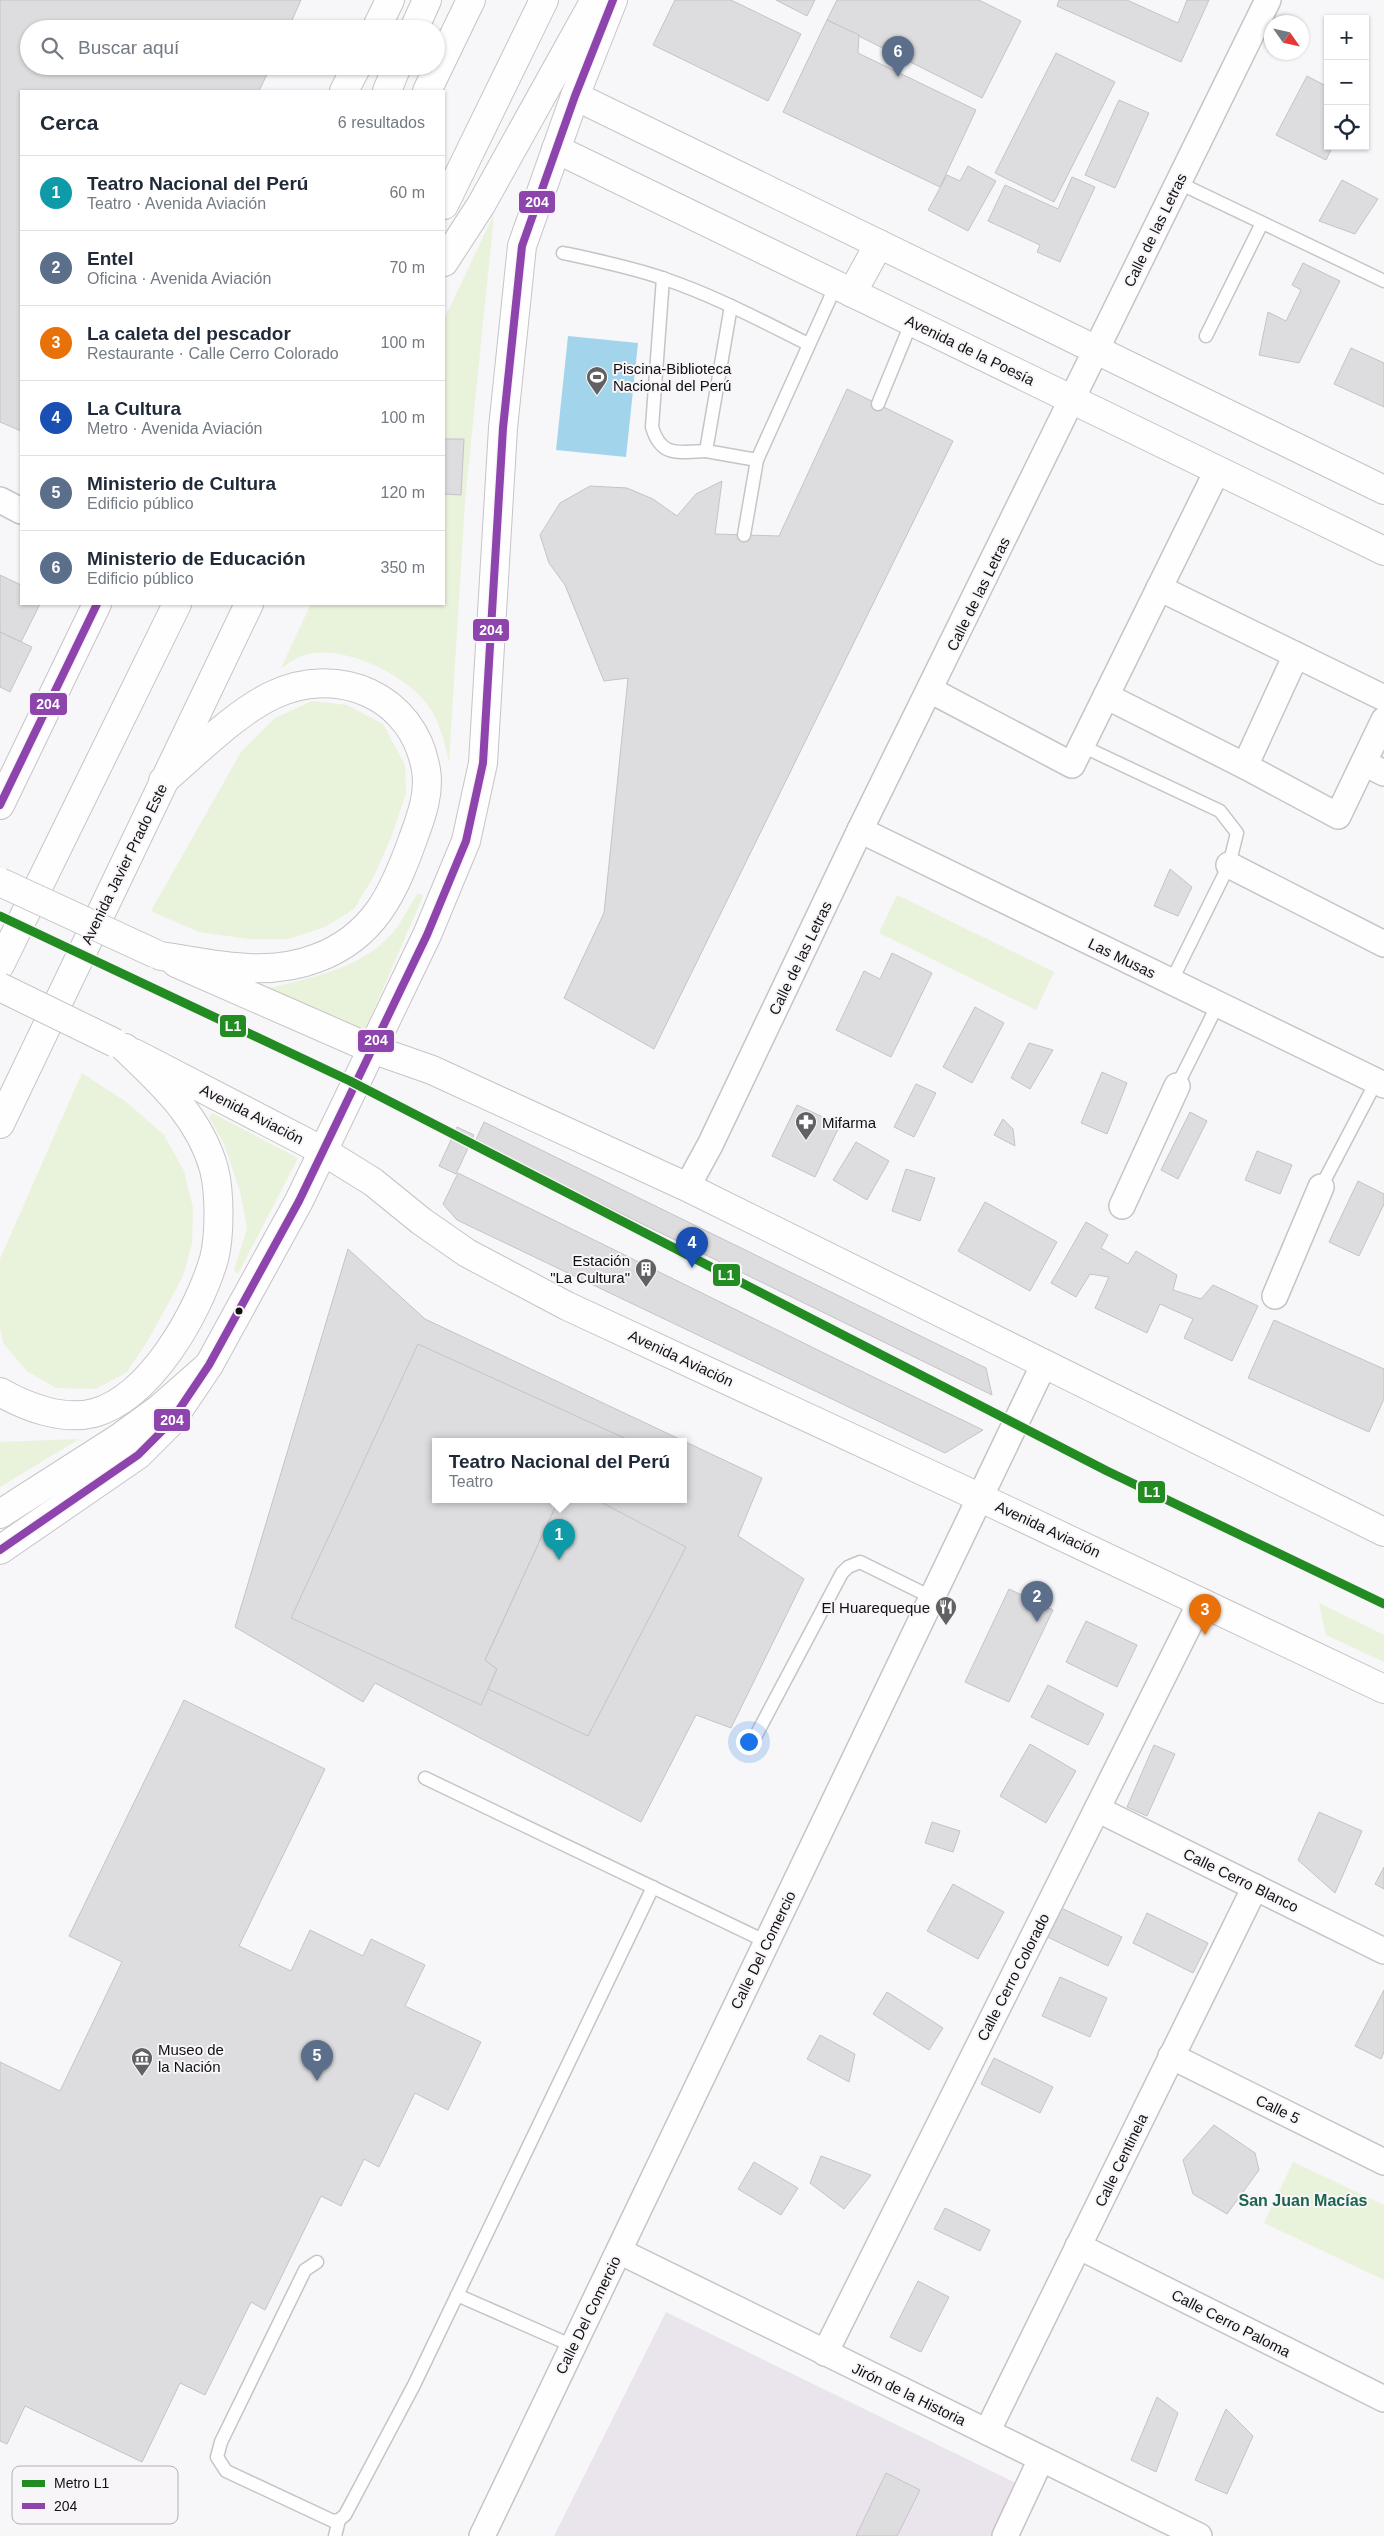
<!DOCTYPE html>
<html lang="es">
<head>
<meta charset="utf-8">
<style>
	body { margin:0; font-family:Helvetica,sans-serif; background:#f6f6f7; color:#1f2937 }
	.controls { position:absolute; right:15px; top:15px; display:grid; overflow:hidden; border-radius:0px; box-shadow:0 1px 4px #0004 }
	.controls button { width:45px; height:45px; display:grid; place-items:center; padding:0; border:0; border-bottom:1px solid #e0e1e3; background:#fff; color:#1f2937; font:25px sans-serif }
	.compass { position:absolute; left:1264px; top:15px; width:45px; height:45px; border-radius:50%; background:#fff; box-shadow:0 1px 4px #0004; rotate:124deg }
	.you { position:absolute; left:748px; top:1741px; width:18px; height:18px; margin:-12px; border:4px solid #fff; border-radius:50%; background:#1a73e8; box-shadow:0 0 0 8px #1a73e833 }
	.badge { display:grid; place-items:center; width:32px; height:32px; border-radius:50%; background:#626062; color:#fff; font-size:16px; font-weight:700 }
	.pin { position:absolute; translate:-50% -41px; filter:drop-shadow(0 1px 2px #0008) }
	.pin::after { content:''; position:absolute; top:26px; width:18px; height:15px; background:inherit; clip-path:polygon(0 0,100% 0,50% 100%) }
	.popup { position:absolute; left:432px; top:1438px; width:255px; height:65px; box-sizing:border-box; display:grid; place-content:center; border-radius:0px; background:#fff; filter:drop-shadow(0 1px 4px #0005); font-size:16px; white-space:nowrap; color:#747a83 }
	.popup b { font-size:19px; color:#1f2937 }
	.popup::after { content:''; position:absolute; left:50%; top:100%; margin-left:-10px; border:10px solid transparent; border-top-color:#fff }
	.list { margin:0; padding:0; list-style:none }
	h2 { display:flex; justify-content:space-between; align-items:center; height:65px; margin:0; padding:0 20px; font-size:21px }
	h2 small { font-size:16px; font-weight:400; color:#747a83 }
	.list li { display:grid; grid-template-columns:32px 1fr auto; gap:15px; align-items:center; box-sizing:border-box; height:75px; padding:0 20px; border-top:1px solid #e0e1e3 }
	.list b { display:block; font-size:19px; white-space:nowrap }
	.list p { margin:0; font-size:16px; white-space:nowrap; color:#747a83 }
	.list em { font-size:16px; font-style:normal; color:#747a83 }
	.icon { flex:none; width:28px; height:28px; fill:none; stroke:currentColor; stroke-width:2; stroke-linecap:round; stroke-linejoin:round }
	.map { position:relative; flex:none; width:1384px; height:2536px; overflow:hidden }
	.search { position:absolute; background:#fff; box-shadow:0 1px 4px #0004; left:20px; top:20px; width:425px; height:55px; display:flex; align-items:center; gap:12px; box-sizing:border-box; padding:0 18px; border-radius:28px; color:#747a83; font-size:19px }
	.panel { position:absolute; background:#fff; box-shadow:0 1px 4px #0004; left:20px; top:90px; width:425px; height:515px; border-radius:0px }
	.map>svg:first-child { display:block }
</style>
</head>
<body>
<div class="map">
<svg width="1384" height="2536" viewBox="0 0 1384 2536">
	<rect width="100%" height="100%" fill="#f7f6f8"/>
	<path fill="#eae5ec" d="M666,2312L1018,2484L992,2536H554Z"/>
	<g fill="#e9f2da">
		<path d="M494,214L465,501L449,762C445,744 441,727 432,711C411,676 341,641 301,656C294,659 288,664 281,668L311,604H444V320Z"/>
		<path d="M312,701L347,705L383,724L405,765L406,793L392,835L374,876L354,909L325,927L288,939H249L199,932L151,911L241,752L275,718Z"/>
		<path d="M418,893L423,896L365,1030L266,989C313,977 368,968 398,926C405,915 411,904 418,893Z"/>
		<path d="M897,895L1054,972L1036,1010L879,933Z"/>
		<path d="M82,1073L126,1102L164,1135L184,1171L193,1208L192,1243L183,1276L147,1342L126,1373L95,1389L56,1388L27,1371L3,1343L0,1328V1259Z"/>
		<path d="M212,1113L298,1158L238,1274L234,1270L247,1229L240,1191L224,1144L209,1117Z"/>
		<path d="M79,1439L0,1487V1442Z"/>
		<path d="M1319,1603L1384,1635V1662L1326,1635Z"/>
		<path d="M1293,2162L1384,2205V2280L1264,2223Z"/>
	</g>
	<path fill="#a2d5eb" d="M568,336L638,343L626,457L556,450Z"/>
	<g fill="#dddcde" stroke="#c4c4c5" fill-rule="evenodd">
		<path d="M0,0H301L288,29H29V66H271L259,91H21V431L0,422Z"/>
		<path d="M675,0H731L801,34L768,101L653,45Z"/>
		<path d="M776,0H815L807,16Z"/>
		<path d="M837,0H979L1021,21L982,98L827,20Z"/>
		<path d="M1059,0H1127L1178,23L1187,0H1209L1181,62L1057,6Z"/>
		<path d="M827,20L859,35L858,53L976,110L940,187L783,112Z"/>
		<path d="M1056,53L1115,82L1054,202L995,173Z"/>
		<path d="M1307,76L1328,87V146H1333L1326,160L1276,135Z"/>
		<path d="M1119,100L1149,113L1115,188L1085,175Z"/>
		<path d="M968,166L996,181L968,231L928,210L947,175L960,181Z"/>
		<path d="M1072,177L1095,187L1060,262L1037,252L1040,245L988,221L1005,185L1058,209Z"/>
		<path d="M1342,180L1378,199L1355,234L1319,221Z"/>
		<path d="M1303,263L1340,281L1299,363L1259,355L1268,312L1286,321L1301,290L1292,285Z"/>
		<path d="M1351,348L1384,363V407L1334,384Z"/>
		<path d="M847,389L953,441L654,1049L564,998L604,913L628,678L604,681L565,585L549,563L540,535L560,503L590,486L627,488L653,499L677,516L696,494L722,481L715,534L779,536Z"/>
		<path d="M444,439H464L461,495L444,494Z"/>
		<path d="M0,575L21,585V604H40L21,642L0,632Z"/>
		<path d="M0,632L32,647L10,692L0,687Z"/>
		<path d="M1170,869L1192,887L1178,916L1154,906Z"/>
		<path d="M892,953L932,973L891,1057L836,1030L864,971L880,979Z"/>
		<path d="M975,1007L1004,1023L972,1083L943,1067Z"/>
		<path d="M1029,1043L1053,1050L1030,1089L1011,1078Z"/>
		<path d="M1102,1072L1127,1083L1107,1134L1081,1123Z"/>
		<path d="M916,1084L936,1093L914,1137L894,1127Z"/>
		<path d="M797,1105L840,1125L815,1177L772,1156Z"/>
		<path d="M1190,1112L1207,1121L1178,1179L1161,1170Z"/>
		<path d="M1003,1119L1013,1129L1015,1146L994,1135Z"/>
		<path d="M484,1122L986,1368L992,1395L475,1142Z"/>
		<path d="M457,1127L474,1135L456,1174L439,1166Z"/>
		<path d="M856,1142L889,1161L867,1200L833,1180Z"/>
		<path d="M1257,1151L1292,1165L1280,1194L1245,1180Z"/>
		<path d="M906,1169L935,1178L920,1221L892,1211Z"/>
		<path d="M458,1173L832,1357L983,1430L945,1453L457,1220L443,1204Z"/>
		<path d="M1358,1181L1384,1194V1204L1359,1256L1329,1242Z"/>
		<path d="M985,1202L1057,1242L1030,1291L958,1251Z"/>
		<path d="M1086,1222L1108,1235L1101,1248L1128,1264L1136,1251L1177,1275L1173,1290L1201,1299L1213,1285L1258,1306L1232,1361L1184,1338L1193,1319L1160,1304L1147,1333L1095,1308L1109,1277L1090,1274L1076,1297L1051,1283Z"/>
		<path d="M348,1249L425,1319L762,1478L738,1536L804,1579L731,1728L696,1715L641,1822L375,1683L363,1702L235,1627ZM435,1441H683V1499H435Z"/>
		<path d="M1274,1320L1384,1369V1399L1369,1432L1248,1378Z"/>
		<path d="M418,1344L631,1441H435V1499H559L485,1660L497,1669L481,1705L291,1618Z"/>
		<path d="M559,1499H595L686,1547L588,1736L488,1689L497,1669L485,1660Z"/>
		<path d="M1009,1589L1053,1610L1009,1702L965,1682Z"/>
		<path d="M1086,1621L1137,1645L1117,1687L1066,1662Z"/>
		<path d="M1048,1685L1104,1714L1088,1745L1031,1717Z"/>
		<path d="M184,1700L325,1769L239,1946L291,1971L310,1930L363,1956L371,1939L425,1965L405,2006L481,2042L448,2110L415,2093L379,2167L364,2159L341,2206L321,2196L265,2310L251,2302L205,2395L180,2383L142,2462L25,2406L7,2444L0,2441V2062L60,2091L122,1962L69,1936Z"/>
		<path d="M1030,1744L1076,1771L1046,1823L1000,1796Z"/>
		<path d="M1154,1745L1175,1754L1147,1816L1127,1807Z"/>
		<path d="M1319,1812L1362,1831L1335,1893L1298,1860Z"/>
		<path d="M932,1822L960,1831L953,1852L925,1843Z"/>
		<path d="M1384,1867V1889L1375,1884Z"/>
		<path d="M953,1884L1004,1912L978,1959L927,1931Z"/>
		<path d="M1053,1904L1122,1937L1108,1966L1039,1933Z"/>
		<path d="M1147,1913L1208,1943L1193,1973L1133,1943Z"/>
		<path d="M1060,1977L1107,1998L1090,2037L1042,2016Z"/>
		<path d="M1384,1990V2052L1381,2059L1355,2046Z"/>
		<path d="M887,1992L943,2028L929,2050L873,2014Z"/>
		<path d="M820,2035L855,2054L849,2082L807,2059Z"/>
		<path d="M994,2058L1053,2087L1040,2113L981,2084Z"/>
		<path d="M1214,2125L1255,2153L1259,2170L1227,2214L1193,2194L1183,2160Z"/>
		<path d="M821,2156L871,2175L844,2209L810,2183Z"/>
		<path d="M754,2162L798,2188L781,2215L738,2189Z"/>
		<path d="M945,2208L990,2230L980,2251L934,2229Z"/>
		<path d="M918,2281L949,2297L921,2352L890,2337Z"/>
		<path d="M1157,2397L1178,2413L1156,2472L1131,2460Z"/>
		<path d="M1226,2409L1253,2436L1227,2494L1195,2480Z"/>
		<path d="M886,2473L920,2490L897,2536H856Z"/>
	</g>
	<g fill="none" stroke-linecap="round" stroke-linejoin="round">
		<g stroke="#c6c4c6" stroke-width="15">
			<g id="lane">
				<path d="M1179,183L1384,281"/>
				<path d="M563,253C596,260 630,267 662,278C713,295 760,320 808,344"/>
				<path d="M663,278L652,427C661,458 679,452 706,451"/>
				<path d="M731,306L706,451L757,460L836,285"/>
				<path d="M1206,336L1262,223"/>
				<path d="M878,404L912,321"/>
				<path d="M744,535L757,460"/>
				<path d="M1082,746L1220,811L1237,833L1229,865L1171,982"/>
				<path d="M1177,1086L1218,1004"/>
				<path d="M1321,1187L1376,1082"/>
				<path d="M753,1741L842,1573L848,1567L860,1562L933,1598"/>
				<path d="M425,1778L767,1942"/>
				<path d="M317,2262L305,2270L221,2442L217,2457L226,2471L333,2521L339,2520L345,2515L414,2385L653,1887"/>
				<path d="M457,2295L573,2346"/>
				<path d="M335,2536L339,2520"/>
			</g>
		</g>
		<g stroke="#c6c4c6" stroke-width="28">
			<g id="street">
				<path d="M0,500L21,511"/>
				<path d="M1159,588L1384,698"/>
				<path d="M1296,655L1245,766L1338,816L1384,720"/>
				<path d="M930,690L1072,765L1217,471"/>
				<path d="M1106,696L1245,766"/>
				<path d="M1364,763L1384,773"/>
				<path d="M860,830L1384,1085"/>
				<path d="M1229,865L1384,944"/>
				<path d="M687,1187L710,1145L860,830L1268,0"/>
				<path d="M1122,1206L1177,1086"/>
				<path d="M1275,1296L1321,1187"/>
				<path d="M1097,1809L1384,1951"/>
				<path d="M1171,2056L1384,2162"/>
				<path d="M1078,2246L1384,2399"/>
				<path d="M619,2251L1199,2536"/>
				<path d="M825,2353L1201,1601"/>
				<path d="M987,2432L1255,1887"/>
				<path d="M482,2536L1044,1364"/>
				<path d="M1005,2536L1041,2459"/>
			</g>
		</g>
		<g stroke="#c6c4c6" stroke-width="30">
			<g id="secondary">
				<path d="M575,96L1384,490"/>
				<path d="M556,149L1384,551"/>
				<path d="M852,293L879,244"/>
			</g>
		</g>
		<g stroke="#c6c4c6" stroke-width="30">
			<g id="primary">
				<path d="M376,29L390,0"/>
				<path d="M344,91L357,66"/>
				<path d="M0,805L97,604"/>
				<path d="M176,963L372,1049L432,1070L687,1187L1384,1532"/>
				<path d="M134,1053L323,1151L373,1182L421,1221L467,1253L567,1306L981,1498L1384,1689"/>
				<path d="M0,1550L138,1455L170,1423L209,1365L299,1201L427,935L466,841L483,763L503,428L522,246L575,96L613,0"/>
			</g>
		</g>
		<g stroke="#c6c4c6" stroke-width="30">
			<g id="highway">
				<path d="M414,29L427,0"/>
				<path d="M387,91L397,66"/>
				<path d="M427,91L471,0"/>
				<path d="M444,205L544,0"/>
				<path d="M444,262L481,205L595,0"/>
				<path d="M161,956C213,964 266,978 317,958C374,937 394,892 413,839C421,817 430,794 426,770C414,696 338,664 273,695C235,713 195,754 163,781"/>
				<path d="M0,965L177,604"/>
				<path d="M0,1124L249,604"/>
				<path d="M0,1392C26,1407 63,1421 94,1413C151,1397 198,1313 214,1259C220,1235 220,1193 214,1169C200,1118 162,1083 125,1048"/>
				<path d="M0,1514L119,1438L159,1409L209,1365"/>
			</g>
		</g>
		<use href="#lane" stroke="#fefefe" stroke-width="12"/>
		<use href="#street" stroke="#fefefe" stroke-width="25"/>
		<use href="#secondary" stroke="#fefefe" stroke-width="28"/>
		<use href="#primary" stroke="#fefefe" stroke-width="28"/>
		<use href="#highway" stroke="#fefefe" stroke-width="28"/>
		<g stroke="#c6c4c6" stroke-width="30" stroke-linecap="butt">
			<g id="primary-bridge">
				<path d="M0,882L156,954"/>
				<path d="M0,987L115,1043"/>
			</g>
		</g>
		<use href="#primary-bridge" stroke="#fefefe" stroke-width="28"/>
		<g stroke="#f8f5f9" stroke-width="11">
			<g id="bus-1">
				<path d="M0,805L97,604"/>
				<path d="M0,1550L138,1455L170,1423L209,1365L299,1201L427,935L466,841L483,763L503,428L522,246L575,96L613,0"/>
			</g>
		</g>
		<use href="#bus-1" stroke="#8e44ad" stroke-width="8"/>
		<g stroke="#f8f5f9" stroke-width="12">
			<path id="metro-1" d="M0,916L350,1081L1107,1471L1384,1604"/>
		</g>
		<use href="#metro-1" stroke="#228b22" stroke-width="9"/>
	</g>
	<defs>
		<g id="stadium-pin" transform="scale(1.125)"><path d="M0 17L-7.5 6A9.5 9.5 0 1 1 7.5 6Z" fill="#626062" stroke="#f8f5f9"/><path d="M0-5a6.5 5 0 1 0 0 10a6.5 5 0 1 0 0-10ZM-3.5-1.8h7v3.6h-7Z" fill="#fff"/></g>
		<g id="pharmacy-pin" transform="scale(1.125)"><path d="M0 17L-7.5 6A9.5 9.5 0 1 1 7.5 6Z" fill="#626062" stroke="#f8f5f9"/><path d="M-2-6h4v4h4v4h-4v4h-4v-4h-4v-4h4Z" fill="#fff"/></g>
		<g id="building-pin" transform="scale(1.125)"><path d="M0 17L-7.5 6A9.5 9.5 0 1 1 7.5 6Z" fill="#626062" stroke="#f8f5f9"/><path d="M-4-6H4V6H1V3H-1V6H-4ZM-2.5-4.3h1.7v1.8h-1.7ZM.8-4.3h1.7v1.8H.8ZM-2.5-1h1.7V.8h-1.7ZM.8-1h1.7V.8H.8Z" fill="#fff"/></g>
		<g id="restaurant-pin" transform="scale(1.125)"><path d="M0 17L-7.5 6A9.5 9.5 0 1 1 7.5 6Z" fill="#626062" stroke="#f8f5f9"/><path d="M-5-6h1v4h1v-4h1v4h1v-4h1v5L-1.5 .5V6h-2V.5L-5-1ZM5-6V6H3V1.5H1.5Q1.5-4 5-6Z" fill="#fff"/></g>
		<g id="museum-pin" transform="scale(1.125)"><path d="M0 17L-7.5 6A9.5 9.5 0 1 1 7.5 6Z" fill="#626062" stroke="#f8f5f9"/><path d="M0-6L6-3V-2H-6V-3ZM-5-1h2V3h-2ZM-1-1h2V3h-2ZM3-1h2V3H3ZM-6 4H6V6H-6Z" fill="#fff"/></g>
	</defs>
	<g fill-rule="evenodd">
		<use href="#stadium-pin" x="597" y="377"/>
		<use href="#pharmacy-pin" x="806" y="1122"/>
		<use href="#building-pin" x="646" y="1269"/>
		<use href="#restaurant-pin" x="946" y="1607"/>
		<use href="#museum-pin" x="142" y="2058"/>
	</g>
	<circle fill="#111012" stroke="#f8f5f9" stroke-width="2" cx="239" cy="1311" r="4.5"/>
	<g text-anchor="middle" dominant-baseline="central" stroke-width="4" stroke-linejoin="round" paint-order="stroke">
		<g font-size="15" fill="#111012" stroke="#f8f5f9">
			<text transform="translate(1155 230) rotate(-64)">Calle de las Letras</text>
			<text transform="translate(970 350) rotate(26)">Avenida de la Poesía</text>
			<text transform="translate(978 594) rotate(-64)">Calle de las Letras</text>
			<text transform="translate(124 864) rotate(-64)">Avenida Javier Prado Este</text>
			<text transform="translate(800 958) rotate(-64)">Calle de las Letras</text>
			<text transform="translate(1122 958) rotate(26)">Las Musas</text>
			<text transform="translate(252 1114) rotate(27)">Avenida Aviación</text>
			<text transform="translate(681 1358) rotate(25)">Avenida Aviación</text>
			<text transform="translate(1048 1529) rotate(25)">Avenida Aviación</text>
			<text transform="translate(1241 1880) rotate(26)">Calle Cerro Blanco</text>
			<text transform="translate(763 1950) rotate(-64)">Calle Del Comercio</text>
			<text transform="translate(1013 1977) rotate(-63)">Calle Cerro Colorado</text>
			<text transform="translate(1278 2109) rotate(26)">Calle 5</text>
			<text transform="translate(1121 2160) rotate(-64)">Calle Centinela</text>
			<text transform="translate(588 2315) rotate(-64)">Calle Del Comercio</text>
			<text transform="translate(1231 2323) rotate(27)">Calle Cerro Paloma</text>
			<text transform="translate(909 2394) rotate(26)">Jirón de la Historia</text>
		</g>
		<g font-size="15" fill="#111012" stroke="#f8f5f9" text-anchor="start">
			<text x="613" y="368">Piscina-Biblioteca<tspan x="613" dy="17">Nacional del Perú</tspan></text>
			<text x="822" y="1122">Mifarma</text>
			<text x="630" y="1260" text-anchor="end">Estación<tspan x="630" dy="17">"La Cultura"</tspan></text>
			<text x="930" y="1607" text-anchor="end">El Huarequeque</text>
			<text x="158" y="2049">Museo de<tspan x="158" dy="17">la Nación</tspan></text>
		</g>
		<g font-size="16" font-weight="bold" fill="#1c644c" stroke="#f8f5f9">
			<text x="1303" y="2200">San Juan Macías</text>
		</g>
	</g>
	<rect x="12" y="2466" width="166" height="58" rx="8" fill="#f8f5f9" stroke="#b3b0b4" stroke-width="1"/>
	<rect x="22" y="2480" width="23" height="7" fill="#228b22"/>
	<rect x="22" y="2503" width="23" height="6" fill="#8e44ad"/>
	<g font-size="14" fill="#111012">
		<text x="54" y="2488">Metro L1</text>
		<text x="54" y="2511">204</text>
	</g>
	<g stroke="#f8f5f9" stroke-width="2">
		<rect x="518" y="190" width="38" height="24" rx="5" fill="#8e44ad"/>
		<rect x="472" y="618" width="38" height="24" rx="5" fill="#8e44ad"/>
		<rect x="29" y="692" width="39" height="24" rx="5" fill="#8e44ad"/>
		<rect x="219" y="1014" width="28" height="24" rx="5" fill="#228b22"/>
		<rect x="357" y="1029" width="38" height="24" rx="5" fill="#8e44ad"/>
		<rect x="712" y="1263" width="29" height="24" rx="5" fill="#228b22"/>
		<rect x="153" y="1408" width="38" height="24" rx="5" fill="#8e44ad"/>
		<rect x="1137" y="1480" width="29" height="24" rx="5" fill="#228b22"/>
	</g>
	<g font-size="14" text-anchor="middle" font-weight="bold" fill="#fff">
		<text x="537" y="207">204</text>
		<text x="491" y="635">204</text>
		<text x="48" y="709">204</text>
		<text x="233" y="1031">L1</text>
		<text x="376" y="1045">204</text>
		<text x="726" y="1280">L1</text>
		<text x="172" y="1425">204</text>
		<text x="1152" y="1497">L1</text>
	</g>
</svg>
<div class="controls">
<button>+</button>
<button>−</button>
<button><svg class="icon" aria-label="locate" viewBox="0 0 24 24"><circle cx="12" cy="12" r="6"/><path d="M12 2v4M12 18v4M2 12h4M18 12h4"/></svg></button>
</div>
<svg class="compass" viewBox="-18 -18 36 36"><path d="M0-13l5 13h-10z" fill="#e53935"/><path d="M0 13l5-13h-10z" fill="#747a83"/></svg>
<div class="you"></div>
<div class="pin badge" style="left:559px;top:1560px;background:#0f9aa8">1</div>
<div class="popup"><b>Teatro Nacional del Perú</b>Teatro</div>
<div class="pin badge" style="left:1037px;top:1622px;background:#5c6f8a">2</div>
<div class="pin badge" style="left:1205px;top:1635px;background:#e8710a">3</div>
<div class="pin badge" style="left:692px;top:1268px;background:#1a4fb4">4</div>
<div class="pin badge" style="left:317px;top:2081px;background:#5c6f8a">5</div>
<div class="pin badge" style="left:898px;top:77px;background:#5c6f8a">6</div>
<div class="search"><svg class="icon" aria-label="search" viewBox="0 0 24 24"><circle cx="10" cy="10" r="6"/><path d="M15 15l6 6"/></svg>Buscar aquí</div>
<section class="panel">
<h2>Cerca<small>6 resultados</small></h2>
<ul class="list">
<li><span class="badge" style="background:#0f9aa8">1</span><div><b>Teatro Nacional del Perú</b><p>Teatro · Avenida Aviación</p></div><em>60 m</em></li>
<li><span class="badge" style="background:#5c6f8a">2</span><div><b>Entel</b><p>Oficina · Avenida Aviación</p></div><em>70 m</em></li>
<li><span class="badge" style="background:#e8710a">3</span><div><b>La caleta del pescador</b><p>Restaurante · Calle Cerro Colorado</p></div><em>100 m</em></li>
<li><span class="badge" style="background:#1a4fb4">4</span><div><b>La Cultura</b><p>Metro · Avenida Aviación</p></div><em>100 m</em></li>
<li><span class="badge" style="background:#5c6f8a">5</span><div><b>Ministerio de Cultura</b><p>Edificio público</p></div><em>120 m</em></li>
<li><span class="badge" style="background:#5c6f8a">6</span><div><b>Ministerio de Educación</b><p>Edificio público</p></div><em>350 m</em></li>
</ul>
</section>
</div>
</body>
</html>
